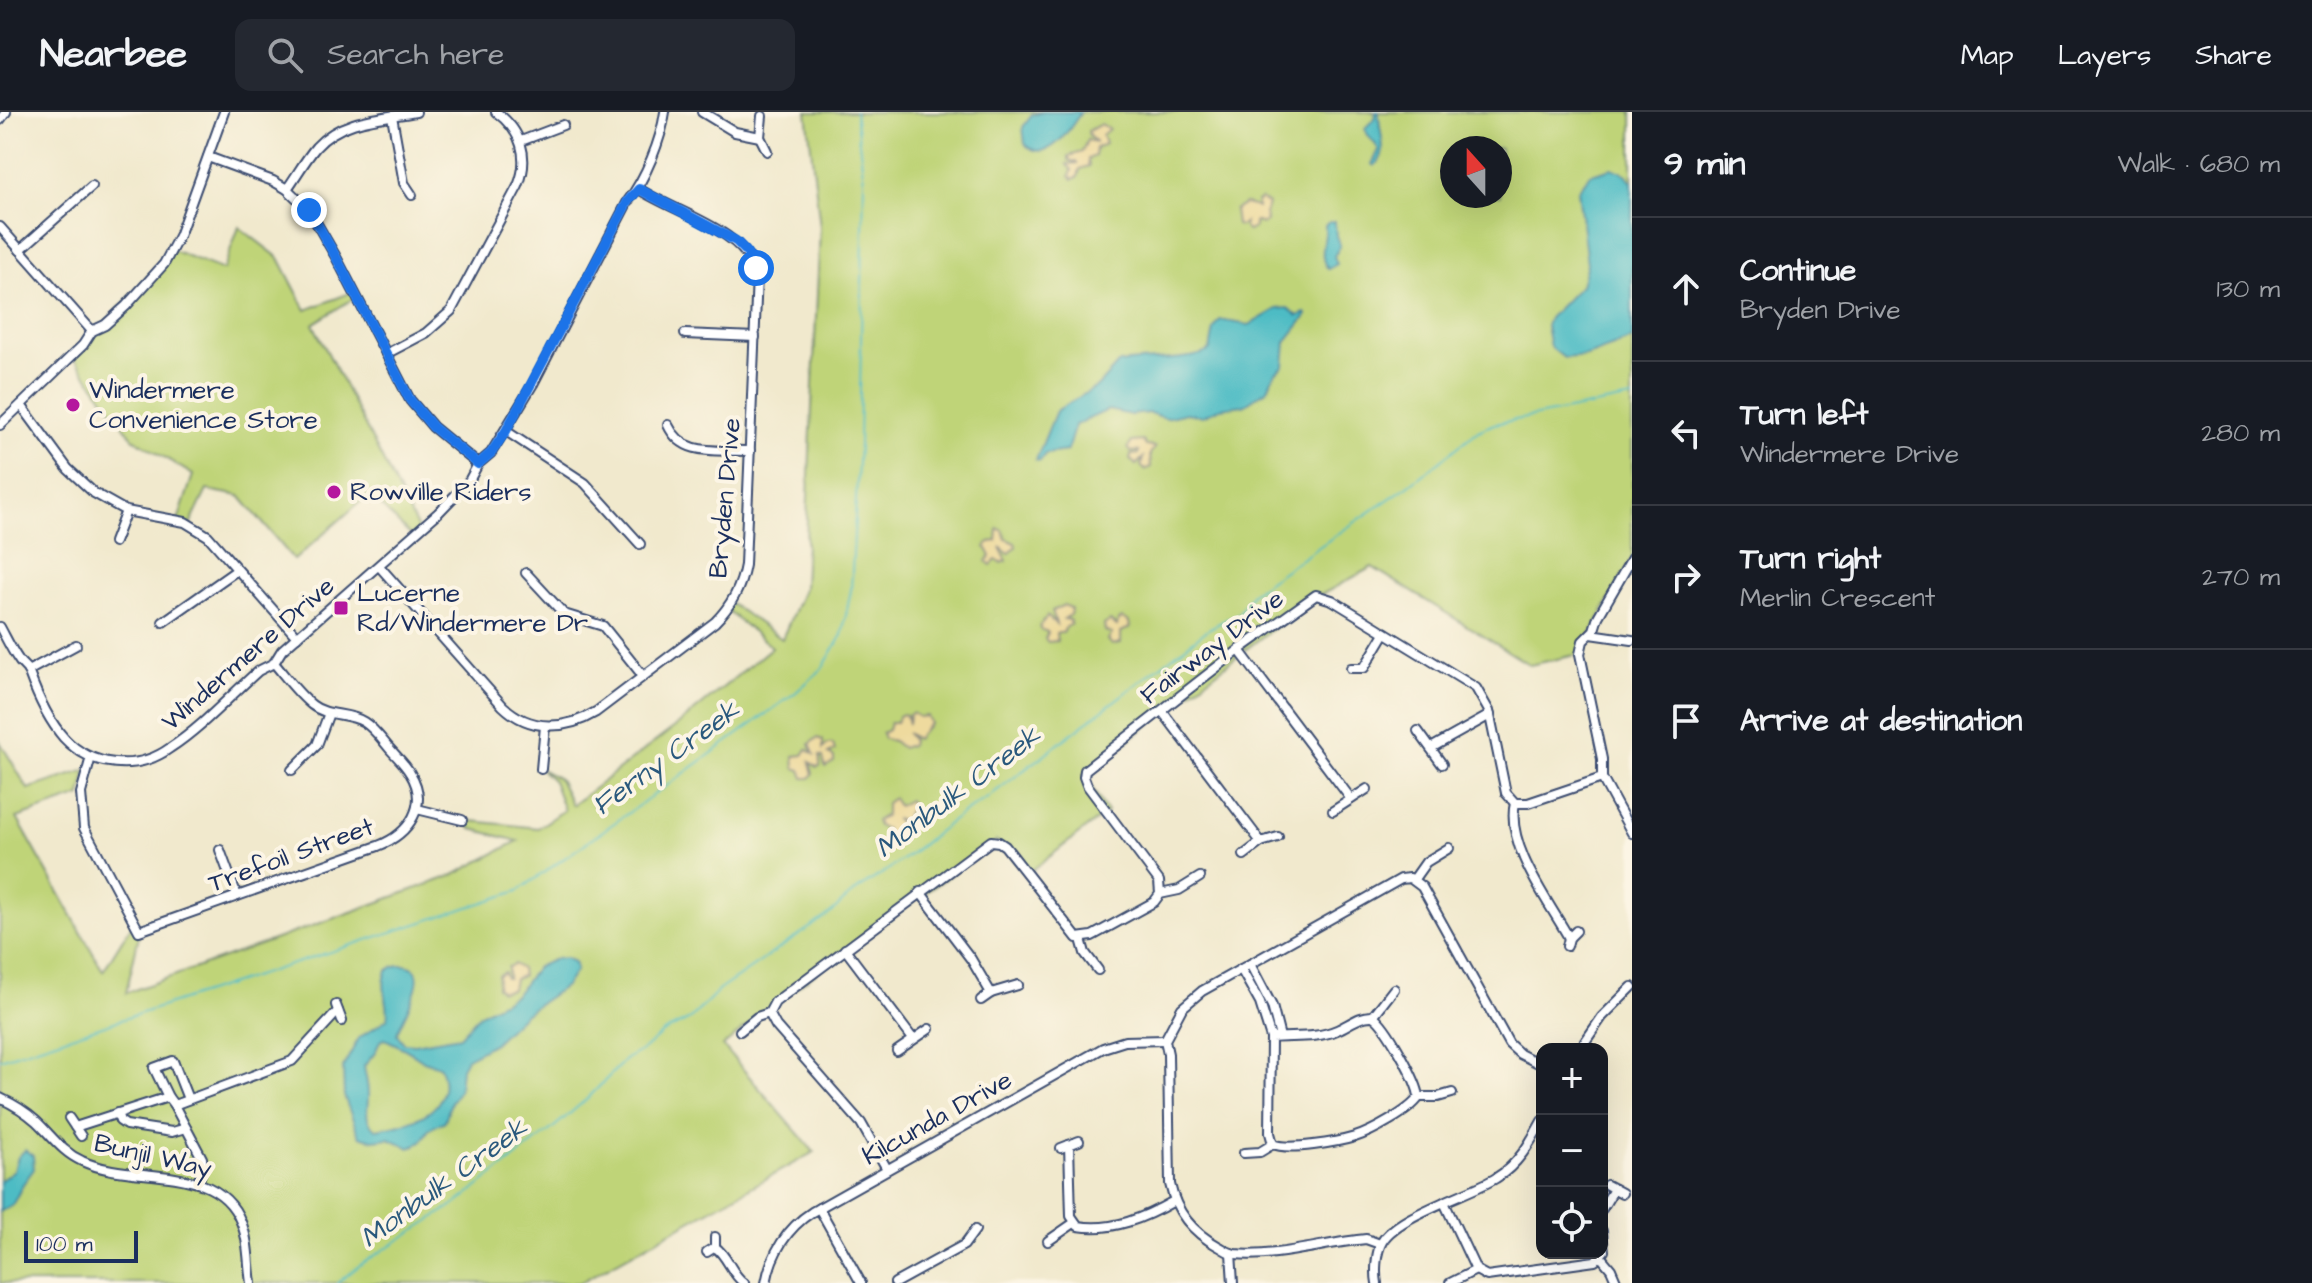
<!DOCTYPE html>
<html lang="en">
<head>
<meta charset="utf-8">
<style>
	body { margin:0; font-family:"Architects Daughter",sans-serif; background:#242831; color:#f1f3f6 }
	.controls { position:absolute; right:24px; bottom:24px; display:grid; overflow:hidden; border-radius:16px; box-shadow:0 8px 32px #0002 }
	.controls button { width:72px; height:72px; display:grid; place-items:center; padding:0; border:0; border-bottom:2px solid #363941; background:#171b24; color:#f1f3f6; font:40px sans-serif }
	.compass { position:absolute; left:1440px; top:24px; width:72px; height:72px; border-radius:50%; background:#171b24; box-shadow:0 8px 32px #0002; rotate:339deg }
	.scale { position:absolute; left:24px; bottom:20px; width:114px; box-sizing:border-box; padding-left:8px; border:4px solid #1b2f5e; border-top:0; font-size:22px; line-height:28px; white-space:nowrap; color:#1b2f5e; -webkit-text-stroke:6px #fcf5e5; paint-order:stroke }
	.stop { position:absolute; width:24px; height:24px; margin:-18px; border:6px solid #1a73e8; border-radius:50%; background:#fff }
	.stop.end { background:#1a73e8; border-color:#fff; box-shadow:0 2px 8px #0008 }
	.list { margin:0; padding:0; list-style:none }
	h2 { display:flex; justify-content:space-between; align-items:center; height:104px; margin:0; padding:0 32px; font-size:34px }
	h2 small { font-size:26px; font-weight:400; color:#9ea1a6 }
	.list li { display:grid; grid-template-columns:52px 1fr auto; gap:24px; align-items:center; box-sizing:border-box; height:144px; padding:0 32px; border-top:2px solid #363941 }
	.list b { display:block; font-size:30px; white-space:nowrap }
	.list p { margin:0; font-size:26px; white-space:nowrap; color:#9ea1a6 }
	.list em { font-size:26px; font-style:normal; color:#9ea1a6 }
	.icon { flex:none; width:44px; height:44px; fill:none; stroke:currentColor; stroke-width:2; stroke-linecap:round; stroke-linejoin:round }
	.map { position:relative; flex:none; width:1632px; height:1171px; overflow:hidden }
	header { display:flex; align-items:center; gap:48px; box-sizing:border-box; height:112px; padding:0 40px; background:#171b24; border-bottom:2px solid #363941 }
	header strong { font-size:38px }
	nav { display:flex; gap:44px; margin-inline-start:auto; font-size:28px }
	.search { width:560px; height:72px; background:#242831; display:flex; align-items:center; gap:20px; box-sizing:border-box; padding:0 28px; border-radius:16px; color:#9ea1a6; font-size:30px }
	main { display:flex }
	aside { flex:1; background:#171b24 }
	.map>svg:first-child { display:block }
</style>
</head>
<body>
<header>
<strong>Nearbee</strong>
<div class="search"><svg class="icon" aria-label="search" viewBox="0 0 24 24"><circle cx="10" cy="10" r="6"/><path d="M15 15l6 6"/></svg>Search here</div>
<nav><a>Map</a><a>Layers</a><a>Share</a></nav>
</header>
<main>
<div class="map">
<svg width="1632" height="1171" viewBox="0 0 1632 1171">
	<rect width="100%" height="100%" fill="#fcf5e5"/>
	<filter id="ink" filterUnits="userSpaceOnUse"><feTurbulence type="fractalNoise" baseFrequency=".0125" numOctaves="2"/><feDisplacementMap in="SourceGraphic" scale="16" xChannelSelector="R" yChannelSelector="G"/><feConvolveMatrix kernelMatrix="1 2 1 2 8 2 1 2 1" color-interpolation-filters="sRGB"/></filter>
	<filter id="wash" filterUnits="userSpaceOnUse"><feTurbulence type="fractalNoise" baseFrequency=".006" numOctaves="4" result="noise"/><feDisplacementMap in="SourceGraphic" scale="32" xChannelSelector="R" yChannelSelector="G"/><feGaussianBlur stdDeviation="1.8" result="paint"/><feColorMatrix in="noise" values="0 0 0 0 0 0 0 0 0 0 0 0 0 0 0 0 0 1.4 0 .05"/><feComposite in="paint" operator="in"/></filter>
	<g filter="url(#wash)">
		<rect width="100%" height="100%" fill="#f1e9cd"/>
		<g fill="#bfd478" stroke="#6d826b" stroke-width="2" fill-rule="evenodd">
			<path d="M807,0H1632V446L1580,542L1530,553L1372,455L1321,483H1316L1084,663L1107,700L1035,756L1027,762L996,729L772,893L723,934L814,1040L579,1171H0V630L28,677L87,658L81,684L17,706L103,859L134,809L140,819L126,881L454,763L518,729L472,717L462,708L538,716L564,698L553,669L541,657L559,667L572,693L680,611L772,535L726,498L731,492L782,527L804,476L820,115ZM1452,36H1500V84H1452Z"/>
			<path d="M239,115L279,146L306,198L355,179L357,184L313,212L419,419L412,425L369,382L294,448L240,384L207,378L190,413L178,409L193,363L133,326L72,243L102,215L172,138L223,158Z"/>
		</g>
		<g fill="#eeda9e" stroke="#84847e" stroke-width="2">
			<path d="M1101,12L1109,17L1102,23L1105,32L1096,36L1095,44L1088,47L1089,54L1080,57L1078,65L1073,67L1070,64L1072,58L1067,52L1078,51L1069,48V44L1082,40L1087,28L1096,30L1089,24L1088,19Z"/>
			<path d="M1261,87L1268,92L1265,101L1266,110L1262,112L1255,109V115L1248,119L1244,116L1245,110L1241,114L1236,113L1234,98L1245,92L1257,95V90Z"/>
			<path d="M1143,329L1146,334L1155,335L1150,342L1151,355L1145,358L1141,354L1143,346L1136,353L1130,347L1131,343L1138,342L1139,339L1131,340L1128,336L1132,330Z"/>
			<path d="M998,417L1003,418L1006,427L1015,431L1016,435L1009,442L1000,435L1007,449L1001,451L996,448L991,453L986,449L991,444L986,435L989,430L997,429Z"/>
			<path d="M1064,493L1071,497L1070,503L1064,507L1070,508L1071,512L1065,516L1063,521H1056L1057,529L1048,530L1045,527L1048,520L1042,518L1040,514L1047,504L1056,512L1052,499Z"/>
			<path d="M1122,506L1129,510L1130,516L1121,520V531L1112,533L1108,528L1112,522L1105,519L1104,513L1110,509L1117,514L1118,508Z"/>
			<path d="M912,601L919,605L927,604L930,611L916,627L907,621L912,628L911,633L902,636L893,629L884,627L882,621L888,618L890,611H896L899,604L903,602L906,603L908,612L909,603Z"/>
			<path d="M817,626L823,628V637L827,632H833L835,639L828,642L834,645V650L825,655L823,645L820,644V654L817,655L810,650L813,662L810,666H804L801,658L795,656L794,644L803,643L807,637L814,642L810,632Z"/>
			<path d="M893,686L898,694L909,688L913,695L907,701L905,709L895,707L904,714V718L894,719L891,726L887,729L883,726L886,717L878,714L876,709L886,703V691Z"/>
			<path d="M514,852L521,857L522,864L514,867L512,877L501,879L497,875L498,863L504,860L506,866H508V855Z"/>
		</g>
		<g fill="#4dbcc4" stroke="#347691" stroke-width="2" fill-rule="evenodd">
			<path d="M1043,0H1081C1070,17 1048,54 1025,32L1023,15L1032,3Z"/>
			<path d="M1376,0H1379C1378,20 1391,43 1374,54L1372,52L1379,38C1375,30 1366,24 1365,16L1375,6Z"/>
			<path d="M1612,56L1626,62L1632,70V227L1587,244L1564,246L1550,235L1546,214L1549,206L1581,173L1587,152L1578,78L1591,62Z"/>
			<path d="M1330,110H1335L1336,124L1340,134L1334,144L1337,152L1328,157C1317,144 1327,128 1325,113Z"/>
			<path d="M1288,196L1298,204L1305,201L1307,203L1286,230L1284,254L1274,262L1268,277L1244,293L1220,296L1203,304L1186,301L1166,306L1149,301L1131,303L1108,298L1075,313L1067,339L1045,342L1040,349L1036,348L1056,299L1098,274L1119,251C1140,247 1194,250 1210,238L1214,217L1220,208L1249,213L1277,197Z"/>
			<path d="M565,846L574,850L576,858L565,874L524,902L494,931L466,947L461,956L459,978L451,990L445,1009L429,1017L421,1030L410,1036L389,1026L373,1028L359,1024L344,984L343,955L359,926L387,907C391,890 379,877 387,859C392,856 393,854 399,853C441,850 399,909 397,922L404,931L414,932L460,924L480,902L516,882L537,855L555,847ZM385,927C398,933 410,939 421,947C426,952 433,950 440,955C457,1001 409,1012 376,1017C362,1008 369,995 368,981C368,972 365,963 364,954L375,941L380,929Z"/>
			<path d="M25,1038L33,1044L34,1057L23,1072L13,1092L0,1100V1069L14,1058L18,1045Z"/>
		</g>
		<g fill="none" stroke-linecap="round" stroke-linejoin="round">
			<g stroke="#4dbcc4" stroke-width="2">
				<path d="M0,947L518,779L672,670L795,581L822,557L842,523L851,478L859,333L864,68L855,0"/>
				<path d="M337,1171L360,1153L457,1091L553,1016L588,986L626,947L644,937L662,921L690,907L719,878L834,799C852,778 876,767 899,750C929,729 954,704 986,687L1210,516L1239,501L1253,480L1408,374L1478,319L1494,312L1632,286"/>
			</g>
		</g>
	</g>
	<g filter="url(#ink)">
		<g fill="none" stroke-linecap="round" stroke-linejoin="round">
			<g stroke="#3b4b6f" stroke-width="12">
				<g id="minor">
					<path d="M702,0L735,20L760,25"/>
					<path d="M392,4L404,71L412,83"/>
					<path d="M762,4L760,25L767,39"/>
					<path d="M0,8L6,0"/>
					<path d="M521,29L563,13"/>
					<path d="M208,45L273,69L287,77L309,98L336,145L410,288L433,315L478,352"/>
					<path d="M287,77C297,63 305,48 316,35C341,7 381,6 416,0"/>
					<path d="M0,115L92,219"/>
					<path d="M20,138L92,74"/>
					<path d="M685,222L755,225"/>
					<path d="M386,242L426,221L451,199L518,74C530,45 521,18 496,0"/>
					<path d="M21,293L68,357L94,381L126,399L185,410L208,424L297,525"/>
					<path d="M0,313L83,233L92,219L105,213L126,194L164,152L179,124L224,0"/>
					<path d="M668,313C683,346 719,337 750,339"/>
					<path d="M506,319L585,371L640,432"/>
					<path d="M114,430L126,399"/>
					<path d="M1632,446L1598,505L1594,518L1583,529L1580,542L1602,647V666L1632,721"/>
					<path d="M379,454L503,594C530,620 566,618 596,600L715,510C731,494 741,476 745,453L757,163C745,117 675,101 639,77"/>
					<path d="M526,461L564,502L603,514L643,564"/>
					<path d="M163,510L237,458"/>
					<path d="M0,515C6,526 11,537 18,547C21,553 27,555 29,561C37,583 48,608 64,626C91,655 137,660 170,636C202,615 229,585 258,559L274,551L282,538L438,401L469,369L478,352L491,341L533,272L628,89C645,67 661,29 665,0"/>
					<path d="M1591,522L1632,528"/>
					<path d="M1239,538L1351,687"/>
					<path d="M1351,556H1364L1385,521"/>
					<path d="M28,559L76,533"/>
					<path d="M1162,599L1261,730"/>
					<path d="M1418,619L1442,652"/>
					<path d="M1431,636L1490,603"/>
					<path d="M91,645L81,681L84,716L139,819L378,734C409,722 430,693 410,661C405,652 397,645 390,637C382,628 375,617 364,610C348,600 327,605 312,593C297,581 286,565 274,551"/>
					<path d="M541,657L545,614"/>
					<path d="M292,658L317,633L329,601"/>
					<path d="M1515,691C1505,733 1549,790 1569,826"/>
					<path d="M417,697L462,708"/>
					<path d="M1333,699L1367,677"/>
					<path d="M220,738L237,784"/>
					<path d="M1244,743L1261,730L1278,725"/>
					<path d="M1414,767L1426,750L1449,736"/>
					<path d="M920,780L971,847L991,881"/>
					<path d="M1160,782L1179,778L1200,765"/>
					<path d="M1081,827L1085,841L1098,858"/>
					<path d="M1567,834L1569,826L1576,819"/>
					<path d="M845,837L913,927"/>
					<path d="M1250,852L1272,894L1280,925"/>
					<path d="M1241,857L1260,891L1271,926L1270,1021L1273,1032C1288,1039 1338,1030 1355,1025C1371,1020 1410,999 1419,985C1418,970 1386,912 1373,904C1360,903 1349,913 1337,918C1317,927 1293,924 1271,926"/>
					<path d="M981,888L991,881L1018,873"/>
					<path d="M336,893L342,909"/>
					<path d="M769,901L776,914L861,1011L887,1057"/>
					<path d="M1373,904L1394,877"/>
					<path d="M740,919L757,905L769,901L775,890L991,729L999,730L1005,734L1077,826L1092,824L1154,790L1160,782L1159,769L1087,673L1084,665L1085,658L1239,538L1316,483L1332,488L1476,576L1489,599L1506,681L1515,691H1528L1602,666"/>
					<path d="M1580,937L1602,905L1632,875"/>
					<path d="M897,939L929,917"/>
					<path d="M168,985L154,956L173,949L188,987"/>
					<path d="M1419,985H1438L1452,981"/>
					<path d="M0,986C13,992 26,1000 36,1009C52,1024 62,1040 82,1049C132,1073 217,1048 241,1110C249,1129 248,1151 251,1171"/>
					<path d="M117,1001L120,1009L126,1013L172,1020L186,1016"/>
					<path d="M69,1006L81,1024"/>
					<path d="M75,1015L168,985L174,993"/>
					<path d="M1069,1033L1071,1104L1078,1114C1112,1120 1146,1105 1174,1089"/>
					<path d="M1061,1036L1079,1029"/>
					<path d="M1244,1041L1260,1040L1273,1032"/>
					<path d="M198,1071L203,1055L202,1046L174,993L292,949L338,899"/>
					<path d="M1607,1073L1622,1081"/>
					<path d="M1444,1090L1476,1158L1487,1164L1595,1149L1604,1139L1602,1119"/>
					<path d="M819,1096L861,1171"/>
					<path d="M1602,1097L1614,1077"/>
					<path d="M1048,1129L1074,1111"/>
					<path d="M1380,1132L1366,1127C1323,1131 1277,1146 1235,1142C1228,1141 1224,1137 1218,1134C1192,1120 1176,1100 1170,1072L1168,942L1165,928L1182,896L1202,879L1401,767L1410,766L1422,775L1509,932L1520,942L1542,953"/>
					<path d="M715,1135C728,1144 731,1162 744,1171"/>
					<path d="M707,1140L715,1135V1125"/>
					<path d="M1231,1141L1233,1171"/>
					<path d="M1601,1145L1611,1157L1617,1171"/>
					<path d="M766,1171C771,1142 787,1116 812,1100L1103,936L1125,929L1165,928"/>
					<path d="M895,1171L964,1133L975,1118"/>
					<path d="M1377,1171C1375,1160 1376,1144 1380,1134C1390,1105 1469,1083 1496,1066C1518,1053 1530,1031 1542,1009"/>
					<path d="M1450,1171L1476,1158"/>
				</g>
			</g>
			<use href="#minor" stroke="#fff" stroke-width="8"/>
		</g>
	</g>
	<g fill="none" stroke-linecap="round" stroke-linejoin="round" filter="url(#ink)">
		<path stroke="#1a73e8" stroke-width="10" d="M309,98L336,145L410,288L433,315L478,352L491,341L506,319L628,89L639,77L736,129L746,139L756,156"/>
	</g>
	<g fill="#b5179e" stroke="#fcf5e5" stroke-width="3">
		<circle cx="73" cy="293" r="8"/>
		<circle cx="334" cy="380" r="8"/>
		<rect x="333" y="488" width="16" height="16" rx="4"/>
	</g>
	<g text-anchor="middle" dominant-baseline="central" stroke-width="8" stroke-linejoin="round" paint-order="stroke">
		<g font-size="26" fill="#1b2f5e" stroke="#fcf5e5" text-anchor="start">
			<text x="89" y="278">Windermere<tspan x="89" dy="30">Convenience Store</tspan></text>
			<text x="350" y="380">Rowville Riders</text>
			<text x="357" y="481">Lucerne<tspan x="357" dy="30">Rd/Windermere Dr</tspan></text>
		</g>
		<g font-size="26" fill="#1b2f5e" stroke="#fcf5e5">
			<text transform="translate(725 386) rotate(-85)">Bryden Drive</text>
			<text transform="translate(1212 535) rotate(-37)">Fairway Drive</text>
			<text transform="translate(248 542) rotate(-41)">Windermere Drive</text>
			<text transform="translate(291 743) rotate(-20)">Trefoil Street</text>
			<text transform="translate(937 1006) rotate(-29)">Kilcunda Drive</text>
			<text transform="translate(153 1044) rotate(13)">Bunjil Way</text>
		</g>
		<g font-size="28" font-style="italic" fill="#2a597d" stroke="#fcf5e5">
			<text transform="translate(666 646) rotate(-36)">Ferny Creek</text>
			<text transform="translate(958 680) rotate(-37)">Monbulk Creek</text>
			<text transform="translate(444 1071) rotate(-36)">Monbulk Creek</text>
		</g>
	</g>
</svg>
<div class="controls">
<button>+</button>
<button>−</button>
<button><svg class="icon" aria-label="locate" viewBox="0 0 24 24"><circle cx="12" cy="12" r="6"/><path d="M12 2v4M12 18v4M2 12h4M18 12h4"/></svg></button>
</div>
<svg class="compass" viewBox="-18 -18 36 36"><path d="M0-13l5 13h-10z" fill="#e53935"/><path d="M0 13l5-13h-10z" fill="#9ea1a6"/></svg>
<div class="scale">100 m</div>
<div class="stop" style="left:756px;top:156px"></div>
<div class="stop end" style="left:309px;top:98px"></div>
</div>
<aside>
<h2>9 min<small>Walk · 680 m</small></h2>
<ul class="list">
<li><svg class="icon" aria-label="ahead" viewBox="0 0 24 24"><path d="M12 20V5M6 11l6-6 6 6"/></svg><div><b>Continue</b><p>Bryden Drive</p></div><em>130 m</em></li>
<li><svg class="icon" aria-label="left" viewBox="0 0 24 24"><path d="M17 20v-9H6M10 6l-5 5 5 5"/></svg><div><b>Turn left</b><p>Windermere Drive</p></div><em>280 m</em></li>
<li><svg class="icon" aria-label="right" viewBox="0 0 24 24"><path d="M7 20v-9h11M14 6l5 5-5 5"/></svg><div><b>Turn right</b><p>Merlin Crescent</p></div><em>270 m</em></li>
<li><svg class="icon" aria-label="arrive" viewBox="0 0 24 24"><path d="M6 21V4h12l-3 4 3 4H6"/></svg><div><b>Arrive at destination</b></div></li>
</ul>
</aside>
</main>
</body>
</html>
